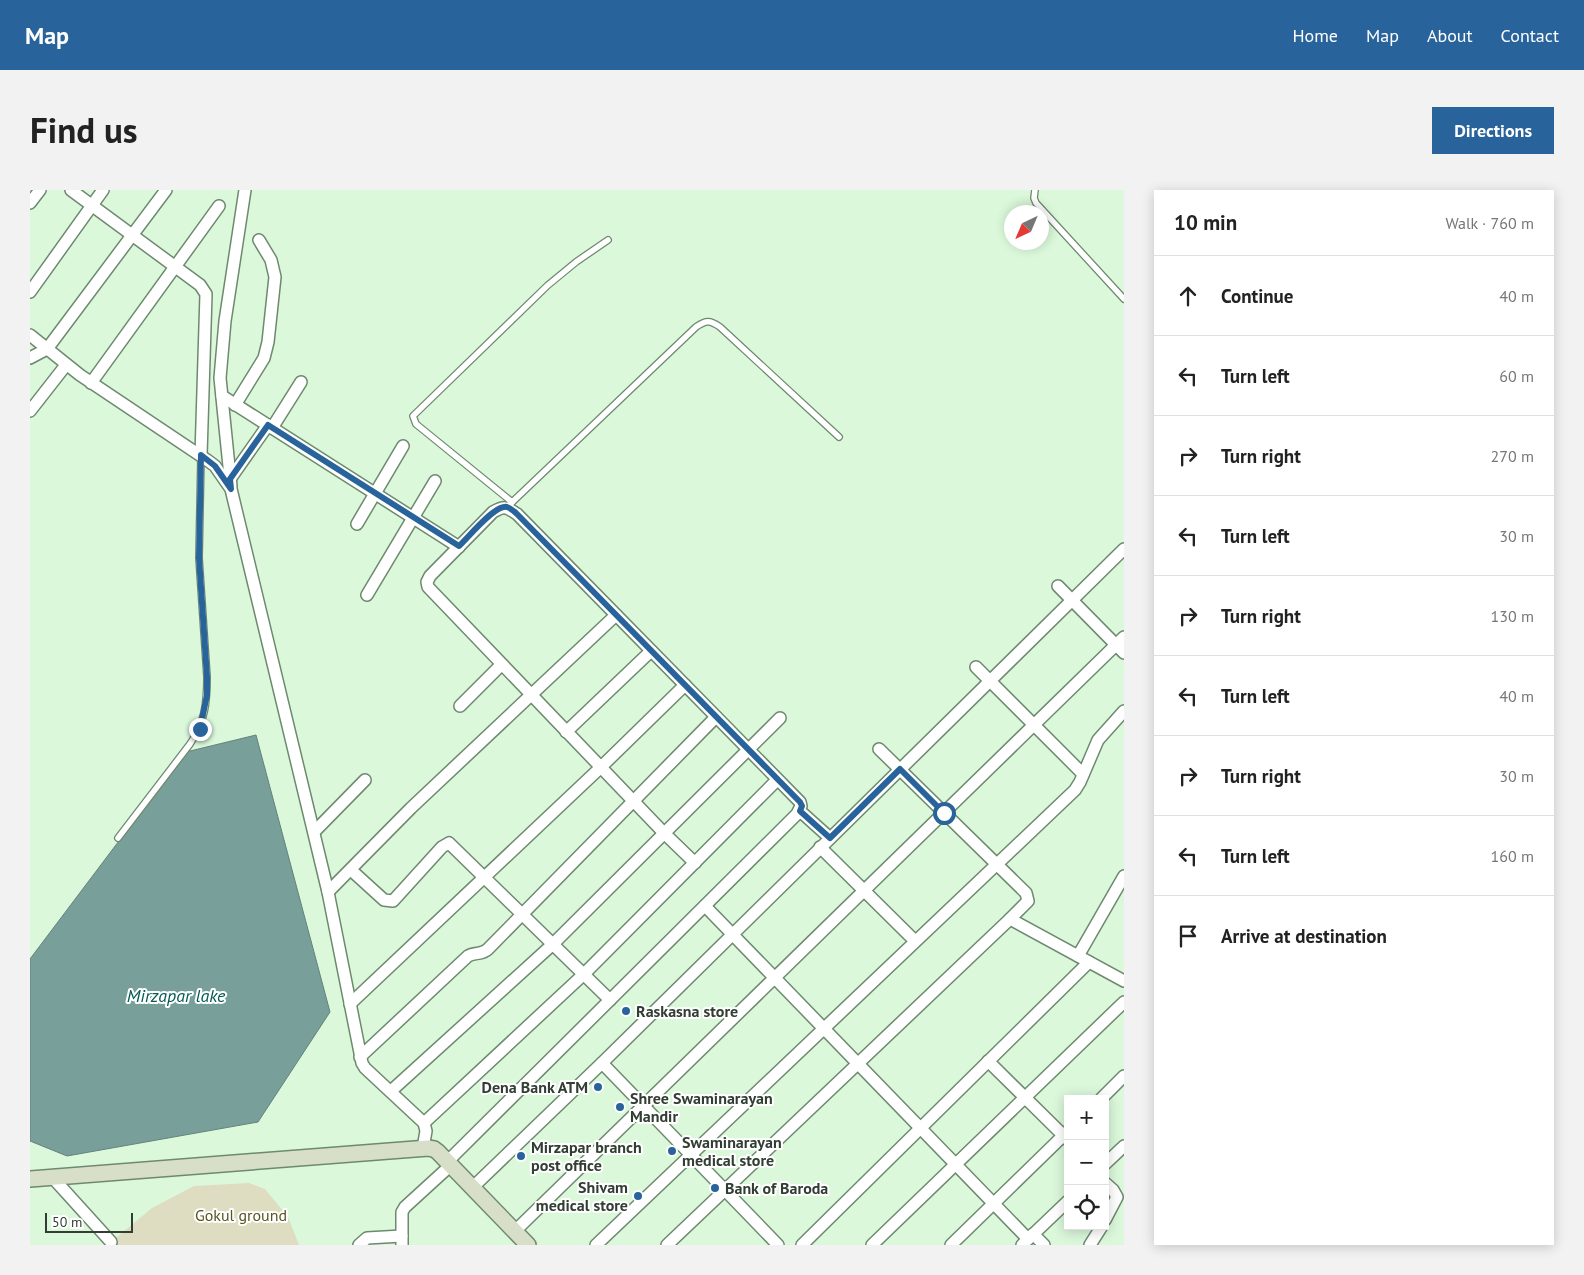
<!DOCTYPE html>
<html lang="en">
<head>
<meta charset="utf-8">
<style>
	body { margin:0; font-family:"PT Sans",sans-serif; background:#f2f2f2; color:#222 }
	.controls { position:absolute; right:15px; bottom:15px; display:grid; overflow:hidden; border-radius:0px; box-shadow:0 2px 12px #0003 }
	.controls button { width:45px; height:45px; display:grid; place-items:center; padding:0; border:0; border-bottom:1px solid #e0e0e0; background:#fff; color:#222; font:25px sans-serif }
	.compass { position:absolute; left:974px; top:15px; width:45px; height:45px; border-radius:50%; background:#fff; box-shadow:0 2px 12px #0003; rotate:224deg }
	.scale { position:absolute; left:15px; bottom:12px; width:88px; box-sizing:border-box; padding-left:5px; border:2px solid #323e33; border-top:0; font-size:14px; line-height:18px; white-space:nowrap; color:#323e33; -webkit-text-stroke:4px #fff; paint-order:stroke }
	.stop { position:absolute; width:15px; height:15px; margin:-11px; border:4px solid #28649b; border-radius:50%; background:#fff }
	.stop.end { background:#28649b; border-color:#fff; box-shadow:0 1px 5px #0008 }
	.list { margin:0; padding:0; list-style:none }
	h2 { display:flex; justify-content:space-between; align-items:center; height:65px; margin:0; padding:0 20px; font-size:21px }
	h2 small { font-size:16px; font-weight:400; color:#767676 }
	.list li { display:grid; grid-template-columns:32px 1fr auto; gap:15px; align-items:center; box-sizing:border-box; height:80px; padding:0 20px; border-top:1px solid #e0e0e0 }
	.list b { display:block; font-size:19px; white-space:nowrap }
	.list em { font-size:16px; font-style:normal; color:#767676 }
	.icon { flex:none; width:28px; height:28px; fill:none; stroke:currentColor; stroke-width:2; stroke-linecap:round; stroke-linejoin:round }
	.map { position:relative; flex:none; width:1094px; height:1055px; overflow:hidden; border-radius:0px }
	header { display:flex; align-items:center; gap:30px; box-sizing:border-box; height:70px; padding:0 25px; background:#28649b; color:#fff }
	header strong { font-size:24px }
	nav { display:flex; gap:28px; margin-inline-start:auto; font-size:18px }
	.intro { display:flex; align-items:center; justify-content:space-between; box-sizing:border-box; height:120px; padding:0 30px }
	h1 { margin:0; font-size:35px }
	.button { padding:12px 22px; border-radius:0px; background:#28649b; color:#fff; font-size:18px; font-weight:700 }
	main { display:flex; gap:30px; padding:0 30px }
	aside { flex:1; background:#fff; border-radius:0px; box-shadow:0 2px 12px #0003 }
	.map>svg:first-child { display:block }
</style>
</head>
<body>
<header>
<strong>Map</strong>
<nav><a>Home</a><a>Map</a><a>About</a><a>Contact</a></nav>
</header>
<div class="intro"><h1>Find us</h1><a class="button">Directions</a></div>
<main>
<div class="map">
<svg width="1094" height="1055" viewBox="0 0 1094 1055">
	<rect width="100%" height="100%" fill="#dbf8db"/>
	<path fill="#dedcc1" d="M219,993L235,999L258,1027L269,1055H82L81,1052L122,1018L164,996Z"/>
	<path fill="#789f9a" stroke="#63827b" d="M226,545L300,822L228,932L37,966L0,951V769L156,562Z"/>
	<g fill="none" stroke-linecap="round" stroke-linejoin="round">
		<g stroke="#6e896f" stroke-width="8">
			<g id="lane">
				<path d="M1005,0L1004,8L1006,13L1094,109"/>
				<path d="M482,312L386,234L383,226L518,95L546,72L578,50"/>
				<path d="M477,317L666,137C676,130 680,130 690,137L809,247"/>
				<path d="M88,648L160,554C175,532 177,513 177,487L169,368L171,266"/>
			</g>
		</g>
		<g stroke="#6e896f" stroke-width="14">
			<g id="street">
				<path d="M41,0L170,95L176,104L171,265"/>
				<path d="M0,13L10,0"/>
				<path d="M0,102L73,0"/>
				<path d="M0,145L50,185L177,270L185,276L201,299L298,702L332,873L335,878L394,933L396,941L393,958"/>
				<path d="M0,168L17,159L136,0"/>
				<path d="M61,193L189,16"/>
				<path d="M192,206L429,357"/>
				<path d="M205,215L234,168L238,152L245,87L241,70L229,50"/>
				<path d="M0,221L36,175"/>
				<path d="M242,238L271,192"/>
				<path d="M200,289L238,235"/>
				<path d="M201,296L190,188L195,131L215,0"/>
				<path d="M327,334L373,256"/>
				<path d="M1028,396L1094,463"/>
				<path d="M337,405L405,291"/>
				<path d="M946,477L1053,584"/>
				<path d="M430,516L471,475"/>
				<path d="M536,542L621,461"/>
				<path d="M849,559L996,703L998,711L980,729"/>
				<path d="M770,621L800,648"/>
				<path d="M284,642L335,590"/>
				<path d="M790,657L885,751"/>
				<path d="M321,680L354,710L363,711L412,657L419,653L580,810"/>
				<path d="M298,702L381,618L586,425"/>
				<path d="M675,716L998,1049"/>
				<path d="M1048,766L1094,686"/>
				<path d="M320,814L570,578L655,495"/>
				<path d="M330,867L438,766C445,762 452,765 458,759L686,527"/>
				<path d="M958,871L1038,950"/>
				<path d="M572,873L748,1055"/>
				<path d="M361,901L523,754L750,528"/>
				<path d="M1071,909L1094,886"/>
				<path d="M394,933L554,784L747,590"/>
				<path d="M417,972L767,624L771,616L770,612L487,324C476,317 475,315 463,322L400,386L397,392L398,397L634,643L665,673"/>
				<path d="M1075,974L1094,956"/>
				<path d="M23,988L81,1052"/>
				<path d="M1075,993L1083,1000L1087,1007L1075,1030"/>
				<path d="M442,998L572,873L1094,359"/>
				<path d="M485,1041L1094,447"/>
				<path d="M1003,1044L1014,1055"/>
				<path d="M329,1055L337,1048L372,1046"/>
				<path d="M372,1055V1022L375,1017L421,975"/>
				<path d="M566,1055L1045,600L1050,592L1068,550L1094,521"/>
				<path d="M637,1055L980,729L1094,791"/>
				<path d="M772,1055L1059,772"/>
				<path d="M842,1055L1094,812"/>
				<path d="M921,1055L1038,941"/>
				<path d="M992,1055L1038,1011"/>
				<path d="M1060,1055L1072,1036"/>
			</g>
		</g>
		<g stroke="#6e896f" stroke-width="18">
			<path id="secondary" d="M0,989L398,958L404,959L408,962L498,1055"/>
		</g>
		<use href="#lane" stroke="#fff" stroke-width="5.5"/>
		<use href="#street" stroke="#fff" stroke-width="11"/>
		<use href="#secondary" stroke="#d7dfc8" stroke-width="15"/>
	</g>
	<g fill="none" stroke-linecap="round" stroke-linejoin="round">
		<path stroke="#28649b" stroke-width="6" d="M170,539L177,505V487L169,368L171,265L185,276L201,299L200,289L238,235L429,356C438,348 465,314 477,317C480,318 485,322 487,324L770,612L772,616L770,621L800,648L870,579L914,623"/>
	</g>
	<g fill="#28649b" stroke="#fff" stroke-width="2">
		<circle cx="596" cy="821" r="5"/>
		<circle cx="568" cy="897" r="5"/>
		<circle cx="590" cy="917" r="5"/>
		<circle cx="642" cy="961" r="5"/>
		<circle cx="491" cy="966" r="5"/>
		<circle cx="685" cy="998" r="5"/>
		<circle cx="608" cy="1006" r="5"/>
	</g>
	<g text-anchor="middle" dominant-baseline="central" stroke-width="4" stroke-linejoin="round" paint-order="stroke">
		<g font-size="16" font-weight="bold" fill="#323e33" stroke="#fff" text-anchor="start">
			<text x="606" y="821">Raskasna store</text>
			<text x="558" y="897" text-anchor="end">Dena Bank ATM</text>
			<text x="600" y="908">Shree Swaminarayan<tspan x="600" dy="18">Mandir</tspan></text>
			<text x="652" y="952">Swaminarayan<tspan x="652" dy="18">medical store</tspan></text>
			<text x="501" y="957">Mirzapar branch<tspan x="501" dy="18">post office</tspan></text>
			<text x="598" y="997" text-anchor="end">Shivam<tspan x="598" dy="18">medical store</tspan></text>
			<text x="695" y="998">Bank of Baroda</text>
		</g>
		<g font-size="16" fill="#59541f" stroke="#fff">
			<text x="211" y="1025">Gokul ground</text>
		</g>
		<g font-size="18" font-style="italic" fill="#025b55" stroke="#fff">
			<text x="146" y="805">Mirzapar lake</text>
		</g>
	</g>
</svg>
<div class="controls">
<button>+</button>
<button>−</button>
<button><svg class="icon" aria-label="locate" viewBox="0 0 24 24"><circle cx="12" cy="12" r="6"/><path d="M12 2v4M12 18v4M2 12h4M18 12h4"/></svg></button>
</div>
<svg class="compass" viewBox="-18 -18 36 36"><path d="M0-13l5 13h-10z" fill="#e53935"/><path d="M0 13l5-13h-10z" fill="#767676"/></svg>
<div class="scale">50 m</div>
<div class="stop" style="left:914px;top:623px"></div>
<div class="stop end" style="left:170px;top:539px"></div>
</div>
<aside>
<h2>10 min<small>Walk · 760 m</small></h2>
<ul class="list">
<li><svg class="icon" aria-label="ahead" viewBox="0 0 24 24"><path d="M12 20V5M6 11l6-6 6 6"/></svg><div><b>Continue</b></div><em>40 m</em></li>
<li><svg class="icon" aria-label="left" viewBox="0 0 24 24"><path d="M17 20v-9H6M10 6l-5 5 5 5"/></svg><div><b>Turn left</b></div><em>60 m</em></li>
<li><svg class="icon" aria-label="right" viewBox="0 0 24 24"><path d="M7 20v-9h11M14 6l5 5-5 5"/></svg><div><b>Turn right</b></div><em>270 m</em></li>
<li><svg class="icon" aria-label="left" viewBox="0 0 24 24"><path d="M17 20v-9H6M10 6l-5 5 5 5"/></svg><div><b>Turn left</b></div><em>30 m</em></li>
<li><svg class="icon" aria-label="right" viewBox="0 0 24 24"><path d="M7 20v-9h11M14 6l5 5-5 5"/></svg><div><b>Turn right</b></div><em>130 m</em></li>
<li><svg class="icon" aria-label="left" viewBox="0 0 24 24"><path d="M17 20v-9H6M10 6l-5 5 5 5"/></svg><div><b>Turn left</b></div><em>40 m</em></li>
<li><svg class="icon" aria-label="right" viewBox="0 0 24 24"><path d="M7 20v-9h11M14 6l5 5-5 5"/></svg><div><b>Turn right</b></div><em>30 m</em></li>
<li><svg class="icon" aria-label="left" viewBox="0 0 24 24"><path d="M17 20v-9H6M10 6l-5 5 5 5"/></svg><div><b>Turn left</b></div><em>160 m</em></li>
<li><svg class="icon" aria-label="arrive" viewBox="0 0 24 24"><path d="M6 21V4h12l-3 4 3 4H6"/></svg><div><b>Arrive at destination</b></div></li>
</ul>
</aside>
</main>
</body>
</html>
